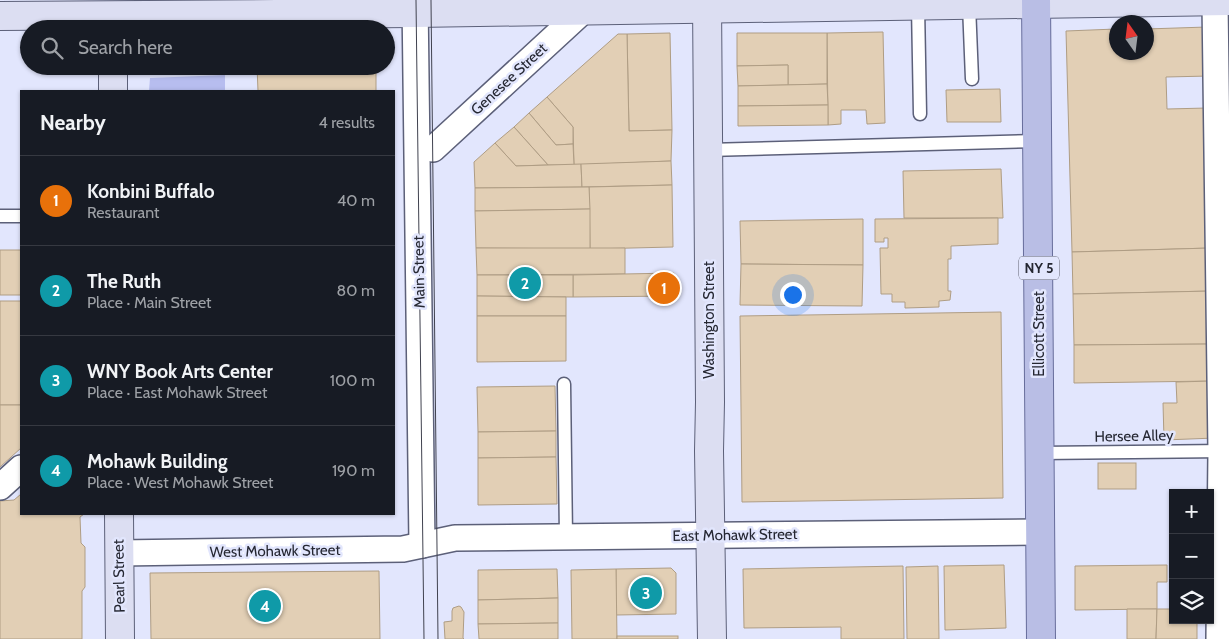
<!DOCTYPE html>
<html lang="en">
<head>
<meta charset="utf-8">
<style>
	body { margin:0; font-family:Cabin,sans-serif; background:#20242c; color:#f1f3f6 }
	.controls { position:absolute; right:15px; bottom:15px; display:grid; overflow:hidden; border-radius:0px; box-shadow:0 1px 4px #0004 }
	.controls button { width:45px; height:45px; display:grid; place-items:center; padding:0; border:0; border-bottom:1px solid #363941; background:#171b24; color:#f1f3f6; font:25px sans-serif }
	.compass { position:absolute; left:1109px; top:15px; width:45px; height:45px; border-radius:50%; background:#171b24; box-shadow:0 1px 4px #0004; rotate:346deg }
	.you { position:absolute; left:792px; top:294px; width:18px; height:18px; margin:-12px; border:4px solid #fff; border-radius:50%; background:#1a73e8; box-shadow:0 0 0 8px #1a73e833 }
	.badge { display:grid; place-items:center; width:32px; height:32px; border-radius:50%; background:#9e6f21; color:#fff; font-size:16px; font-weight:700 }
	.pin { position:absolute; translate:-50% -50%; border:2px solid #fff; box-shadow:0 1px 5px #0006 }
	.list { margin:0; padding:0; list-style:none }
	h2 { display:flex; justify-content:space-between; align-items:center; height:65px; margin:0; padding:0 20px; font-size:21px }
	h2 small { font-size:16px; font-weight:400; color:#9ea1a6 }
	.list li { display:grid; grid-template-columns:32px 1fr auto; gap:15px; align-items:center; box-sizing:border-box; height:90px; padding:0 20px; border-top:1px solid #363941 }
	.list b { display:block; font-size:19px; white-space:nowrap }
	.list p { margin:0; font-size:16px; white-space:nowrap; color:#9ea1a6 }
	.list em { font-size:16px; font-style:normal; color:#9ea1a6 }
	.icon { flex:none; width:28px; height:28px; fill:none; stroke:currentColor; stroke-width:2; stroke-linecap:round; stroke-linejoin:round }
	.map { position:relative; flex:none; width:1229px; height:639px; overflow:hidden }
	.search { position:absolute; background:#171b24; box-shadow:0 1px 4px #0004; left:20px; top:20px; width:375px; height:55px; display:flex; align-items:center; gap:12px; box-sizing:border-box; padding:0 18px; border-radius:28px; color:#9ea1a6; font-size:19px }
	.panel { position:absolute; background:#171b24; box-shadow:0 1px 4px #0004; left:20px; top:90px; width:375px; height:425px; border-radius:0px }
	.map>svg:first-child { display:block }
</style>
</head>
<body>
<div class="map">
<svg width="1229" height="639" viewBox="0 0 1229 639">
	<rect width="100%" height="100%" fill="#e2e6fd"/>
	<path fill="#b7bdef" d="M225,75V91H149L150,78Z"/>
	<g fill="#e2cfb5" stroke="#af9d84">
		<path d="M1207,27L1209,76L1166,77L1167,109L1207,108L1210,248L1072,252L1066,31L1116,29V52H1146V29Z"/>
		<path d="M883,32L885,123L867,124L866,110H841V124L828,125L827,33Z"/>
		<path d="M670,33L672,130L629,131L627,34Z"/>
		<path d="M737,33H827V84L788,85V65L737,66Z"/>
		<path d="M618,34H627L629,131L672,130L671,161L574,165L573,127L547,97Z"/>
		<path d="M788,65V85L738,86L737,66Z"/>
		<path d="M257,66H376V91H258Z"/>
		<path d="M827,84L828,105L738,106V86Z"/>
		<path d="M1000,89L1001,122H947L946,90Z"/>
		<path d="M547,97L573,127V144L556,145L529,113Z"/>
		<path d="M828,105V125L738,126V106Z"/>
		<path d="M529,113L556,145L573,144L574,165H548L514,127Z"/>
		<path d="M514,127L548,165L516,166L495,143Z"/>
		<path d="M495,143L516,166L581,164L582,187L475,188L474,162Z"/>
		<path d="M671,161L672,185L582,187L581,164Z"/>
		<path d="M1001,169L1003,218H904L903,171Z"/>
		<path d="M672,185L673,247L590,249L589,187Z"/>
		<path d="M589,187L590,209L475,211V188Z"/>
		<path d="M590,209V249L476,248L475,211Z"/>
		<path d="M998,218V244L951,246V259H948V291H951L950,300L939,301V307L905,308V302H892V294H881L880,248H888V238H884V242H875V219Z"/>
		<path d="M863,219V265L741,264L740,221Z"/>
		<path d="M476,248H625V274L477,275Z"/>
		<path d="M1210,248L1212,291L1073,294L1072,252Z"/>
		<rect x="0" y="250" width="21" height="45"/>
		<path d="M741,264L863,265L862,306L740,305Z"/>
		<path d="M674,273V296L573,297V275Z"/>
		<path d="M477,275H573V297L477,296Z"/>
		<path d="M1212,291L1213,344L1074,345L1073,294Z"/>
		<path d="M477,296L566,297V316H477Z"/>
		<rect x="0" y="301" width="21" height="104"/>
		<path d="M1001,312L1003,498L742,502L740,316Z"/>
		<path d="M477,316H566V361L477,362Z"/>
		<path d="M1213,344V381L1074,383V345Z"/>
		<path d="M1213,381L1215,438L1164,440L1163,403H1177L1176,382Z"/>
		<path d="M555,386L556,431L478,432L477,387Z"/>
		<path d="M0,405H21V448L0,467Z"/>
		<path d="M556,431V457L478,458V432Z"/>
		<path d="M556,457L557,504L478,505V458Z"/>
		<rect x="1098" y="463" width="38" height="26"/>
		<path d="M21,494V514H84L80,517L81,543L85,547V587L82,591V639H0V501L14,500Z"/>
		<path d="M1004,565L1006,628L945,630L944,566Z"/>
		<path d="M1167,565V582H1157V609L1075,610V566Z"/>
		<path d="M903,566L904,639H841V627L744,628L743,569Z"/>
		<path d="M938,566L939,639H907L906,567Z"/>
		<path d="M671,568L676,573V614L616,615V569Z"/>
		<path d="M557,569L558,598L478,600V570Z"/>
		<path d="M616,569L617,639H572L571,570Z"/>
		<path d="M379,571L380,639H151L150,573Z"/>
		<path d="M558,598V623L478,624V600Z"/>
		<path d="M459,606L461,607L464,612L463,638L464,639H445L444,622L452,621V611L453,608Z"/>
		<path d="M1127,609H1157L1156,639H1127Z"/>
		<path d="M1157,609H1173V620H1197V639H1156Z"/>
		<path d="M558,623V639H479L478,624Z"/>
		<rect x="617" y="636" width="61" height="3"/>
	</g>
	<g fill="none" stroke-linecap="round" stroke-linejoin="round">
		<g stroke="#5c6079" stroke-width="15">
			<g id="lane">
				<path d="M969,5L972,79"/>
				<path d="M918,6L920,114"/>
				<path d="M708,150L1038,141"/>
				<path d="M0,216H21"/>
				<path d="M564,384L566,537"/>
				<path d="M1040,453L1225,451"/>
			</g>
		</g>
		<g stroke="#5c6079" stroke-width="28">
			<g id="street">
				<path d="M415,0L422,545"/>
				<path d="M1215,2L1221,451L1219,639"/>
				<path d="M433,149L584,10"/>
				<path d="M0,487L21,468"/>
				<path d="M119,553L403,549L455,538L1040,532"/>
			</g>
		</g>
		<g stroke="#5c6079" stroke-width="30">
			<g id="secondary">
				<path d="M707,0L710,402L709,451L712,639"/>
				<path d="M0,16L415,13L1229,1"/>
				<path d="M113,66V91"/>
				<path d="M119,514L120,639"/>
			</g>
		</g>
		<g stroke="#676d9b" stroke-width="30">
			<path id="primary" d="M1036,0L1041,639"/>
		</g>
		<use href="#lane" stroke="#fff" stroke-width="12"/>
		<use href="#street" stroke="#fff" stroke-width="25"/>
		<use href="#secondary" stroke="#dcdef2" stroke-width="28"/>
		<use href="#primary" stroke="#b9bee5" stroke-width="28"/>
		<g stroke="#40424f" stroke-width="1">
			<path d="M416,0L424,639"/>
			<path d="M431,0L438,639"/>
		</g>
	</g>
	<g text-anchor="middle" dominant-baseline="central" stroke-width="5" stroke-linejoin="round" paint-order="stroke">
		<rect fill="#e2e6fd" stroke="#5e606f" stroke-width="1" x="1019" y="256.5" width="40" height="23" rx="4"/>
		<g font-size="14" font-weight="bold" fill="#252732">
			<text x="1039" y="268">NY 5</text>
		</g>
		<g font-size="15" fill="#252732" stroke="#e2e6fd">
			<text transform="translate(509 79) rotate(-43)">Genesee Street</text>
			<text transform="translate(419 272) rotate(-91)">Main Street</text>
			<text transform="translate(709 320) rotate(-90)">Washington Street</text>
			<text transform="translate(1039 334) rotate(-90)">Ellicott Street</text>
			<text transform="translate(1134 436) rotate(-1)">Hersee Alley</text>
			<text transform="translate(735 535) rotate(-1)">East Mohawk Street</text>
			<text transform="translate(275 551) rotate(-1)">West Mohawk Street</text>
			<text transform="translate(119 576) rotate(-91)">Pearl Street</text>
		</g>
	</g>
</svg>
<div class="controls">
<button>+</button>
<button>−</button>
<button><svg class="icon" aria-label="layers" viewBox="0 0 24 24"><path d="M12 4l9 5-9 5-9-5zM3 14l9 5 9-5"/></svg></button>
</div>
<svg class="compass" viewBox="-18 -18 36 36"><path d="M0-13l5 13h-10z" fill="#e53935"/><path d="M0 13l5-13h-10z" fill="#9ea1a6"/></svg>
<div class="you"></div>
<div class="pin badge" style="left:664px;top:288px;background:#e8710a">1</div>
<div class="pin badge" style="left:525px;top:283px;background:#0f9aa8">2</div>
<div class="pin badge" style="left:646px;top:593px;background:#0f9aa8">3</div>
<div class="pin badge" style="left:265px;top:606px;background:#0f9aa8">4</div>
<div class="search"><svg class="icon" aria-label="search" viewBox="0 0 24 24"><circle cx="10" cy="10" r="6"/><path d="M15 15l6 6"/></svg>Search here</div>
<section class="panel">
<h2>Nearby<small>4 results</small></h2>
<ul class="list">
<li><span class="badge" style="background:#e8710a">1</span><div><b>Konbini Buffalo</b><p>Restaurant</p></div><em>40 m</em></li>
<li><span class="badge" style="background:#0f9aa8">2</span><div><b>The Ruth</b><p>Place · Main Street</p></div><em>80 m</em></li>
<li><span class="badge" style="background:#0f9aa8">3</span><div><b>WNY Book Arts Center</b><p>Place · East Mohawk Street</p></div><em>100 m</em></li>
<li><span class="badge" style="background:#0f9aa8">4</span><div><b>Mohawk Building</b><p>Place · West Mohawk Street</p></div><em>190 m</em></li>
</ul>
</section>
</div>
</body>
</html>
